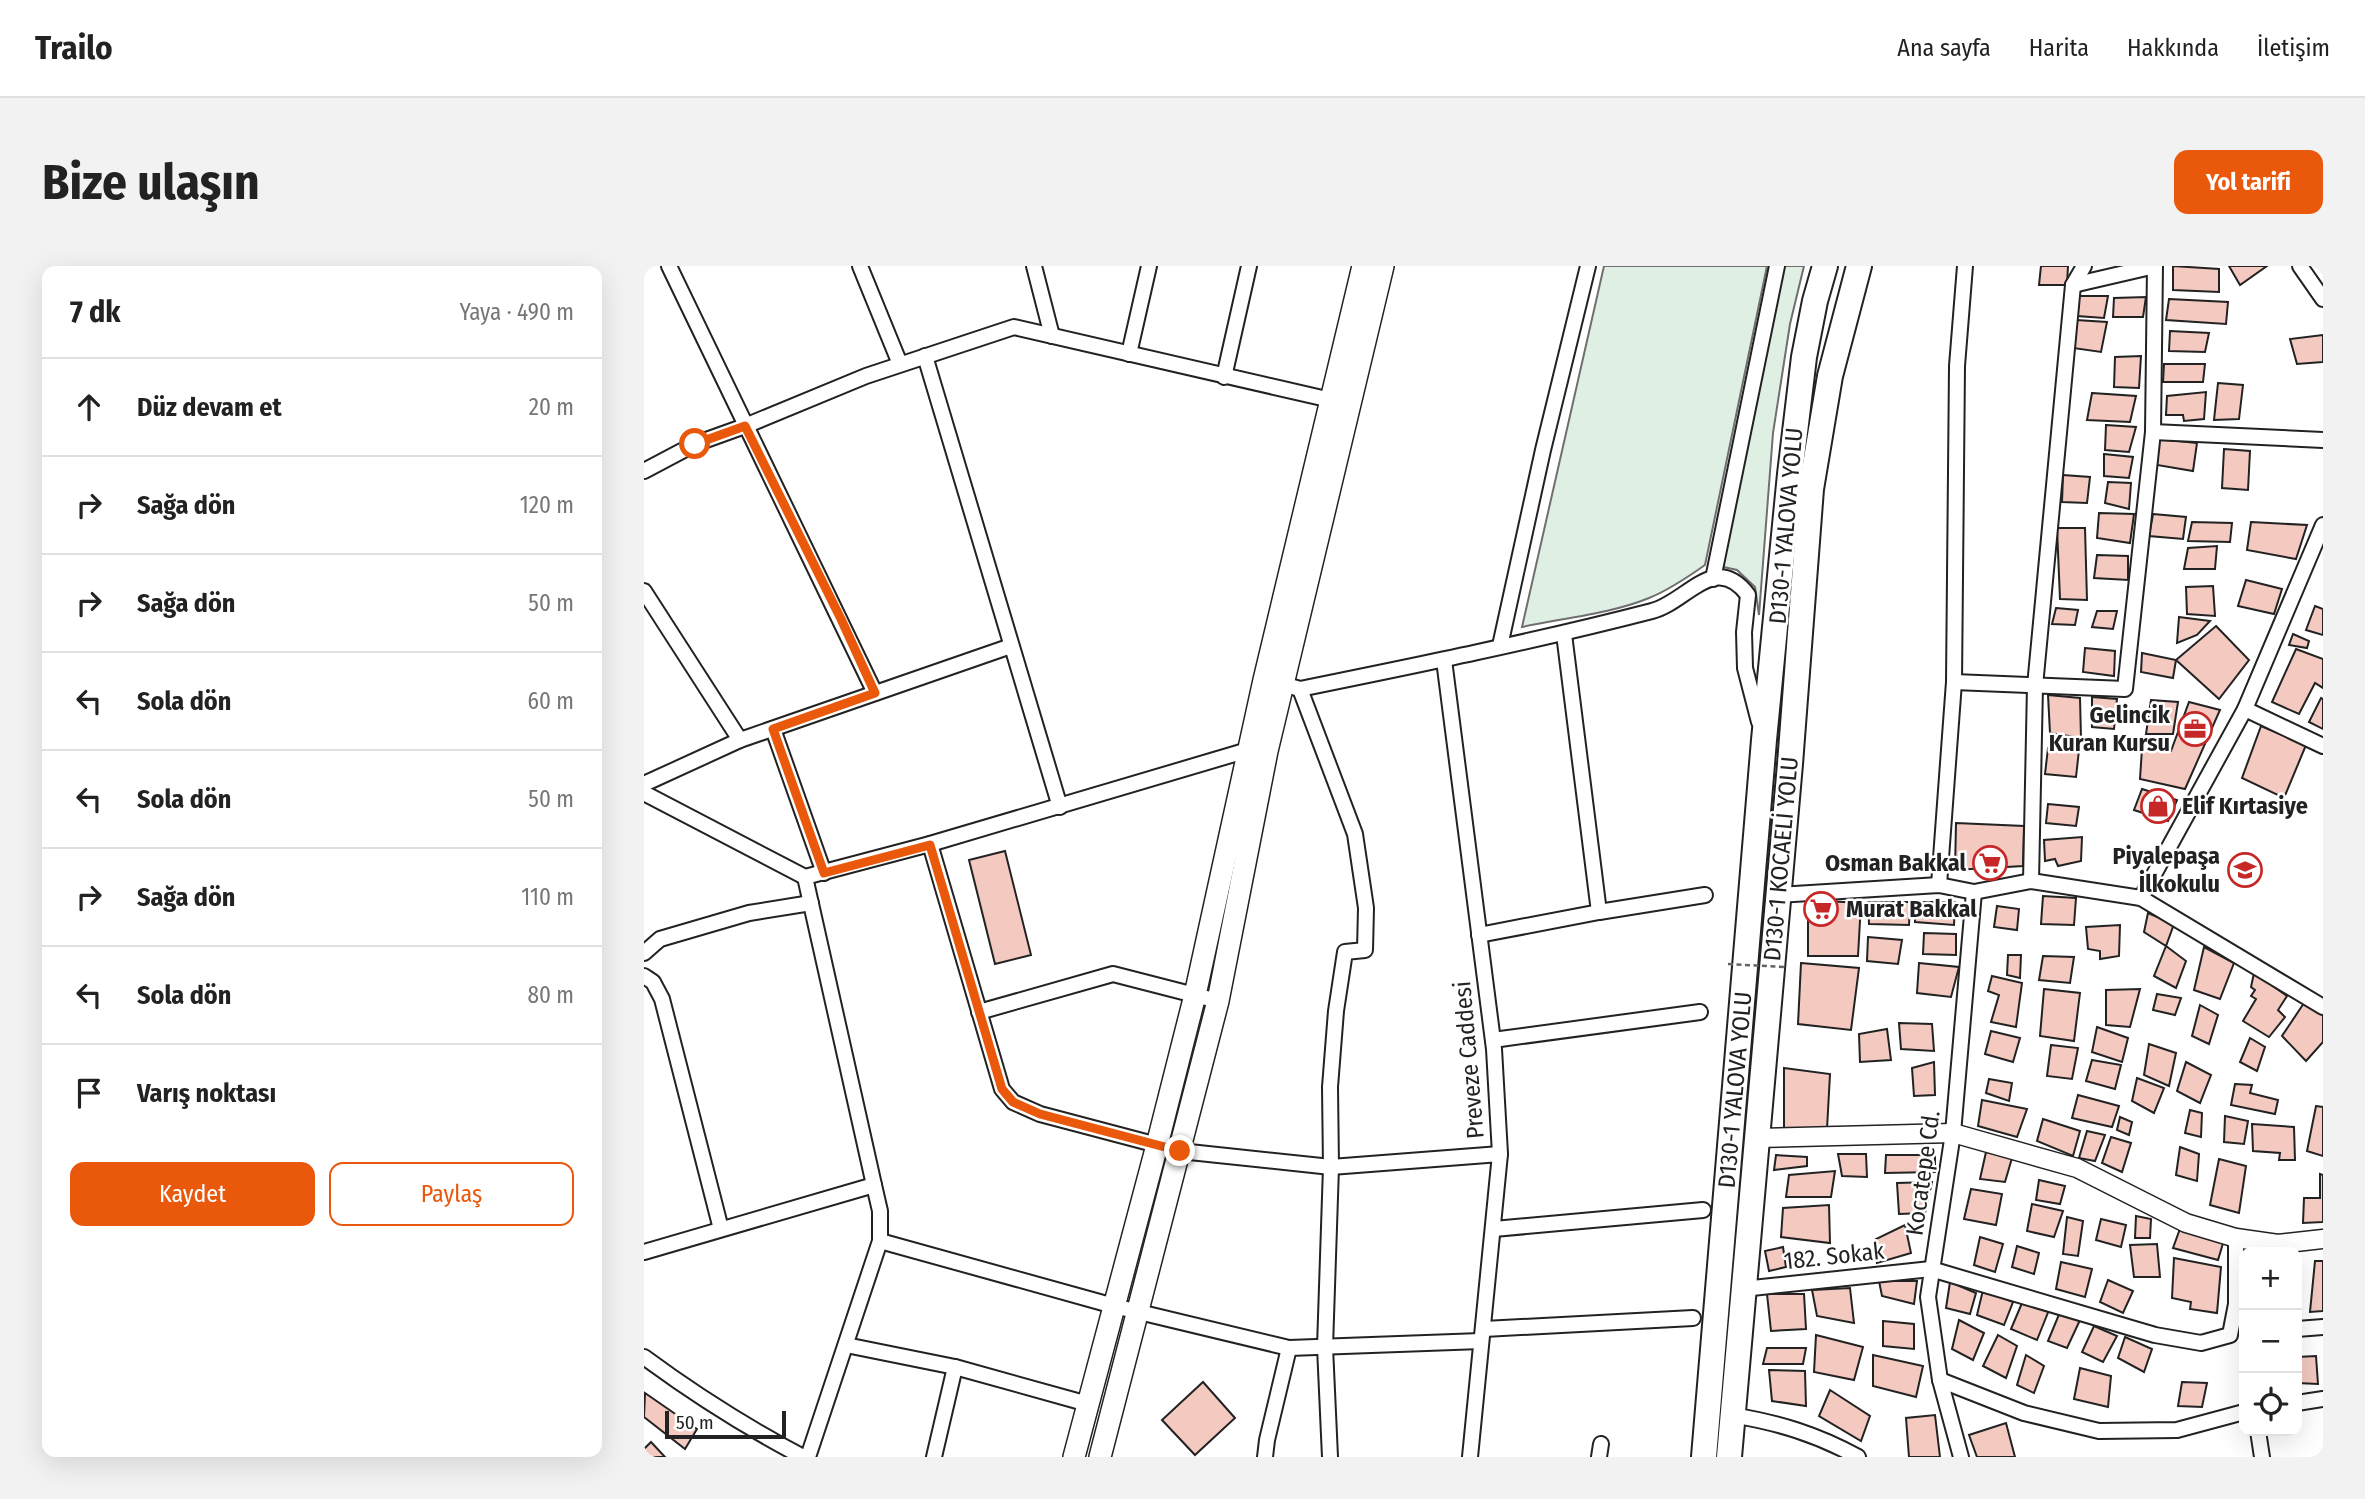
<!DOCTYPE html>
<html lang="tr">
<head>
<meta charset="utf-8">
<style>
	body { margin:0; font-family:"Fira Sans Condensed",sans-serif; background:#f2f2f2; color:#222 }
	.controls { position:absolute; right:21px; bottom:21px; display:grid; overflow:hidden; border-radius:14px; box-shadow:0 7px 28px #0002 }
	.controls button { width:63px; height:63px; display:grid; place-items:center; padding:0; border:0; border-bottom:2px solid #e0e0e0; background:#fff; color:#222; font:35px sans-serif }
	.scale { position:absolute; left:21px; bottom:18px; width:121px; box-sizing:border-box; padding-left:7px; border:4px solid #222; border-top:0; font-size:19px; line-height:24px; white-space:nowrap; color:#222; -webkit-text-stroke:5px #fff; paint-order:stroke }
	.stop { position:absolute; width:21px; height:21px; margin:-16px; border:5px solid #ea580c; border-radius:50%; background:#fff }
	.stop.end { background:#ea580c; border-color:#fff; box-shadow:0 2px 7px #0008 }
	.list { margin:0; padding:0; list-style:none }
	h2 { display:flex; justify-content:space-between; align-items:center; height:91px; margin:0; padding:0 28px; font-size:30px }
	h2 small { font-size:23px; font-weight:400; color:#767676 }
	.list li { display:grid; grid-template-columns:46px 1fr auto; gap:21px; align-items:center; box-sizing:border-box; height:98px; padding:0 28px; border-top:2px solid #e0e0e0 }
	.list b { display:block; font-size:26px; white-space:nowrap }
	.list em { font-size:23px; font-style:normal; color:#767676 }
	.actions { display:flex; gap:14px; padding:21px 28px }
	.actions a { flex:1; padding:16px 0; border:2px solid #ea580c; border-radius:14px; text-align:center; font-size:24px; color:#ea580c }
	.actions .main { background:#ea580c; color:#fff }
	.icon { flex:none; width:38px; height:38px; fill:none; stroke:currentColor; stroke-width:2; stroke-linecap:round; stroke-linejoin:round }
	.map { position:relative; flex:none; width:1679px; height:1191px; overflow:hidden; border-radius:14px }
	header { display:flex; align-items:center; gap:42px; box-sizing:border-box; height:98px; padding:0 35px; background:#fff; border-bottom:2px solid #e0e0e0 }
	header strong { font-size:33px }
	nav { display:flex; gap:38px; margin-inline-start:auto; font-size:24px }
	.intro { display:flex; align-items:center; justify-content:space-between; box-sizing:border-box; height:168px; padding:0 42px }
	h1 { margin:0; font-size:49px }
	.button { padding:18px 32px; border-radius:14px; background:#ea580c; color:#fff; font-size:24px; font-weight:700 }
	main { display:flex; gap:42px; padding:0 42px }
	aside { flex:1; background:#fff; border-radius:14px; box-shadow:0 7px 28px #0002 }
	.map>svg:first-child { display:block }
</style>
</head>
<body>
<header>
<strong>Trailo</strong>
<nav><a>Ana sayfa</a><a>Harita</a><a>Hakkında</a><a>İletişim</a></nav>
</header>
<div class="intro"><h1>Bize ulaşın</h1><a class="button">Yol tarifi</a></div>
<main>
<aside>
<h2>7 dk<small>Yaya · 490 m</small></h2>
<ul class="list">
<li><svg class="icon" aria-label="ahead" viewBox="0 0 24 24"><path d="M12 20V5M6 11l6-6 6 6"/></svg><div><b>Düz devam et</b></div><em>20 m</em></li>
<li><svg class="icon" aria-label="right" viewBox="0 0 24 24"><path d="M7 20v-9h11M14 6l5 5-5 5"/></svg><div><b>Sağa dön</b></div><em>120 m</em></li>
<li><svg class="icon" aria-label="right" viewBox="0 0 24 24"><path d="M7 20v-9h11M14 6l5 5-5 5"/></svg><div><b>Sağa dön</b></div><em>50 m</em></li>
<li><svg class="icon" aria-label="left" viewBox="0 0 24 24"><path d="M17 20v-9H6M10 6l-5 5 5 5"/></svg><div><b>Sola dön</b></div><em>60 m</em></li>
<li><svg class="icon" aria-label="left" viewBox="0 0 24 24"><path d="M17 20v-9H6M10 6l-5 5 5 5"/></svg><div><b>Sola dön</b></div><em>50 m</em></li>
<li><svg class="icon" aria-label="right" viewBox="0 0 24 24"><path d="M7 20v-9h11M14 6l5 5-5 5"/></svg><div><b>Sağa dön</b></div><em>110 m</em></li>
<li><svg class="icon" aria-label="left" viewBox="0 0 24 24"><path d="M17 20v-9H6M10 6l-5 5 5 5"/></svg><div><b>Sola dön</b></div><em>80 m</em></li>
<li><svg class="icon" aria-label="arrive" viewBox="0 0 24 24"><path d="M6 21V4h12l-3 4 3 4H6"/></svg><div><b>Varış noktası</b></div></li>
</ul>
<div class="actions"><a class="main">Kaydet</a><a>Paylaş</a></div>
</aside>
<div class="map">
<svg width="1679" height="1191" viewBox="0 0 1679 1191">
	<rect width="100%" height="100%" fill="#fff"/>
	<g fill="#e0efe3" stroke="#6f6f6f" stroke-width="2">
		<path d="M960,0H1123L1061,299C1044,311 1025,324 1005,332C966,348 919,352 878,361Z"/>
		<path d="M1140,0H1160L1146,58L1129,167L1115,349L1111,321L1093,304L1075,300Z"/>
	</g>
	<g fill="#f3c9c0" stroke="#222" stroke-width="2">
		<path d="M1397,0H1424L1423,19H1395Z"/>
		<path d="M1529,0L1575,3V26L1529,24Z"/>
		<path d="M1585,0H1623L1596,19Z"/>
		<path d="M1434,30H1464L1460,52L1433,50Z"/>
		<path d="M1502,31L1499,51H1469L1470,32Z"/>
		<path d="M1525,33L1584,36L1582,58L1522,54Z"/>
		<path d="M1432,54L1463,56L1457,86L1429,82Z"/>
		<path d="M1526,65L1565,67L1561,86L1525,85Z"/>
		<path d="M1679,69V96L1653,98L1646,73Z"/>
		<path d="M1497,90L1495,122L1470,121L1471,91Z"/>
		<path d="M1520,98H1561L1559,116H1519Z"/>
		<path d="M1574,117L1599,119L1595,153L1570,154Z"/>
		<path d="M1562,126L1560,153L1540,155L1539,149H1522L1523,130Z"/>
		<path d="M1448,127L1492,130L1486,156L1443,154Z"/>
		<path d="M1462,159L1492,161L1485,186L1461,184Z"/>
		<path d="M1514,173L1553,177L1549,205L1513,199Z"/>
		<path d="M1580,183L1606,185L1604,224L1578,222Z"/>
		<path d="M1460,188L1489,191L1485,212L1460,210Z"/>
		<path d="M1419,209L1446,211L1443,237L1418,236Z"/>
		<path d="M1464,216L1487,217L1485,243L1461,237Z"/>
		<path d="M1455,247L1490,248L1486,277L1453,272Z"/>
		<path d="M1509,248L1542,251L1539,273L1505,270Z"/>
		<path d="M1548,256L1588,257L1586,276L1544,275Z"/>
		<path d="M1607,256L1663,259L1652,293L1603,284Z"/>
		<path d="M1413,262H1441L1443,334L1416,333Z"/>
		<path d="M1573,280L1571,303H1540L1544,282Z"/>
		<path d="M1453,289L1484,290V314L1450,312Z"/>
		<path d="M1602,314L1638,323L1630,348L1594,340Z"/>
		<path d="M1569,320L1571,350L1543,348L1542,321Z"/>
		<path d="M1671,340L1679,343V369L1662,364Z"/>
		<path d="M1412,342L1434,344L1431,359L1408,358Z"/>
		<path d="M1453,345H1473L1469,363L1448,361Z"/>
		<path d="M1535,351L1566,355L1553,369L1533,377Z"/>
		<path d="M1572,360L1605,394L1575,433L1532,394Z"/>
		<path d="M1649,368L1665,375L1663,382L1645,379Z"/>
		<path d="M1441,382L1471,385L1470,410L1439,406Z"/>
		<path d="M1652,383L1679,393V422L1671,417L1655,448L1628,436Z"/>
		<path d="M1498,387L1532,394L1529,412L1497,406Z"/>
		<path d="M1404,429L1436,432L1437,472L1406,467Z"/>
		<path d="M1448,431L1473,433L1470,463L1448,461Z"/>
		<path d="M1677,432L1679,433V463L1665,456Z"/>
		<path d="M1507,434L1534,436L1529,468H1502Z"/>
		<path d="M1545,436L1576,444L1541,523L1496,513L1498,482L1527,485Z"/>
		<path d="M1617,460L1662,479L1640,532L1598,512Z"/>
		<path d="M1404,482L1435,484L1432,511L1401,508Z"/>
		<path d="M1498,523L1533,534L1524,555L1490,544Z"/>
		<path d="M1404,538L1435,541L1432,560L1402,557Z"/>
		<path d="M1312,557L1380,560L1379,600L1311,604Z"/>
		<path d="M1438,571L1437,595L1414,600L1411,593L1401,595L1400,574Z"/>
		<path d="M361,585L387,689L351,698L325,594Z"/>
		<path d="M1399,630L1432,632L1430,659L1397,658Z"/>
		<path d="M1164,634L1217,637L1214,690H1164Z"/>
		<path d="M1224,636H1266L1265,659L1225,658Z"/>
		<path d="M1272,636H1311L1310,659L1271,656Z"/>
		<path d="M1353,640L1375,643L1373,664L1350,661Z"/>
		<path d="M1504,647L1530,658L1522,680L1500,666Z"/>
		<path d="M1476,659L1475,690L1456,693V685L1444,683L1442,661Z"/>
		<path d="M1280,667L1312,668V689L1279,688Z"/>
		<path d="M1224,671L1258,674L1254,698L1223,695Z"/>
		<path d="M1522,680L1542,695L1532,722L1510,710Z"/>
		<path d="M1560,681L1590,697L1576,733L1550,724Z"/>
		<path d="M1364,689H1377L1376,712L1363,709Z"/>
		<path d="M1399,690L1430,691L1426,717L1395,714Z"/>
		<path d="M1157,697L1215,702L1207,764L1154,758Z"/>
		<path d="M1275,697L1315,701L1307,731L1273,727Z"/>
		<path d="M1610,707L1643,730L1634,744L1641,751L1625,771L1599,755L1612,733L1607,730L1611,724L1607,721Z"/>
		<path d="M1348,710L1378,717L1372,761L1347,756L1355,729L1344,725Z"/>
		<path d="M1400,723L1436,727L1430,775L1396,770Z"/>
		<path d="M1496,723L1486,761L1462,759V724Z"/>
		<path d="M1513,728L1537,732L1531,749L1509,744Z"/>
		<path d="M1660,737L1679,748V776L1662,795L1638,770Z"/>
		<path d="M1556,739L1574,749L1565,778L1548,770Z"/>
		<path d="M1255,757L1288,758L1290,785L1257,783Z"/>
		<path d="M1453,761L1484,772L1478,796L1448,786Z"/>
		<path d="M1243,763L1247,794L1216,796L1215,768Z"/>
		<path d="M1347,765L1376,772L1369,796L1341,788Z"/>
		<path d="M1606,772L1621,781L1613,805L1596,796Z"/>
		<path d="M1505,778L1532,787L1525,820L1500,809Z"/>
		<path d="M1407,779L1434,782L1428,813L1403,810Z"/>
		<path d="M1448,794L1477,799L1471,823L1442,815Z"/>
		<path d="M1290,796L1291,829L1270,830L1268,802Z"/>
		<path d="M1542,796L1567,809L1556,837L1533,825Z"/>
		<path d="M1140,802L1186,808L1183,863H1140Z"/>
		<path d="M1493,812L1520,822L1510,847L1488,835Z"/>
		<path d="M1345,813L1368,817L1365,835L1342,827Z"/>
		<path d="M1591,818L1608,819L1606,827L1634,834L1631,848L1587,839Z"/>
		<path d="M1434,829L1475,840L1468,861L1428,852Z"/>
		<path d="M1338,834L1383,843L1373,871L1334,860Z"/>
		<path d="M1672,840L1679,841V890L1663,885Z"/>
		<path d="M1546,844L1558,847L1557,871L1541,867Z"/>
		<path d="M1581,850L1604,855L1600,878L1580,876Z"/>
		<path d="M1476,851L1488,856L1485,869L1473,864Z"/>
		<path d="M1399,853L1436,865L1429,890L1393,875Z"/>
		<path d="M1608,858L1650,861L1651,894H1635L1636,887L1609,885Z"/>
		<path d="M1443,865L1461,869L1451,895L1435,892Z"/>
		<path d="M1467,871L1487,877L1478,906L1458,897Z"/>
		<path d="M1536,881L1555,888L1553,915L1532,909Z"/>
		<path d="M1342,886L1368,892L1361,916L1336,913Z"/>
		<path d="M1194,888H1222L1223,911L1198,910Z"/>
		<path d="M1132,889L1163,891V900L1130,904Z"/>
		<path d="M1242,889H1291V906L1241,907Z"/>
		<path d="M1575,893L1602,900L1595,947L1566,939Z"/>
		<path d="M1191,905L1187,931H1142L1145,909Z"/>
		<path d="M1676,908L1679,909V956L1659,957L1660,932H1676Z"/>
		<path d="M1395,914L1421,920L1416,938L1392,934Z"/>
		<path d="M1288,916L1281,947L1255,948L1253,917Z"/>
		<path d="M1327,923L1358,928L1352,959L1320,953Z"/>
		<path d="M1388,938L1419,945L1410,971L1383,965Z"/>
		<path d="M1185,939L1186,977L1137,971L1139,942Z"/>
		<path d="M1492,950L1507,953L1506,972H1491Z"/>
		<path d="M1423,951L1439,955L1434,990L1419,988Z"/>
		<path d="M1457,953L1482,959L1477,981L1452,974Z"/>
		<path d="M1261,959L1267,987L1233,997L1232,973Z"/>
		<path d="M1537,960L1580,974L1574,994L1529,982Z"/>
		<path d="M1336,971L1359,978L1351,1006L1330,999Z"/>
		<path d="M1513,978L1516,1011H1490L1486,979Z"/>
		<path d="M1373,980L1395,987L1390,1008L1368,1001Z"/>
		<path d="M1139,981L1142,1001L1125,1005L1121,985Z"/>
		<path d="M1530,992L1577,1001L1573,1047L1546,1043L1547,1036L1528,1032Z"/>
		<path d="M1671,995H1679V1045L1666,1046Z"/>
		<path d="M1417,996L1448,1003L1441,1031L1412,1023Z"/>
		<path d="M1464,1014L1489,1025L1479,1047L1456,1036Z"/>
		<path d="M1235,1015H1273L1270,1038L1238,1030Z"/>
		<path d="M1306,1016L1332,1027L1326,1048L1302,1042Z"/>
		<path d="M1206,1022L1210,1057L1173,1050L1168,1024Z"/>
		<path d="M1339,1024L1369,1036L1360,1059L1333,1049Z"/>
		<path d="M1123,1028H1160L1162,1063L1127,1065Z"/>
		<path d="M1378,1037L1405,1044L1393,1074L1367,1063Z"/>
		<path d="M1416,1046L1436,1054L1423,1082L1404,1075Z"/>
		<path d="M1315,1054L1340,1067L1329,1094L1308,1083Z"/>
		<path d="M1239,1055L1270,1058V1083L1239,1080Z"/>
		<path d="M1450,1060L1473,1070L1459,1096L1438,1086Z"/>
		<path d="M1172,1069L1219,1081L1210,1114L1170,1106Z"/>
		<path d="M1354,1069L1373,1080L1362,1112L1339,1100Z"/>
		<path d="M1481,1071L1508,1083L1500,1106L1474,1092Z"/>
		<path d="M1123,1082H1162L1159,1098H1119Z"/>
		<path d="M1229,1089L1279,1100L1272,1131L1229,1120Z"/>
		<path d="M1382,1089L1400,1100L1390,1127L1373,1119Z"/>
		<path d="M1672,1090L1674,1118L1653,1117V1091Z"/>
		<path d="M1436,1102L1467,1110L1464,1141L1430,1133Z"/>
		<path d="M1125,1104L1161,1105L1162,1140L1128,1135Z"/>
		<path d="M559,1116L591,1152L551,1189L518,1154Z"/>
		<path d="M1538,1116L1563,1117L1558,1141L1534,1140Z"/>
		<path d="M1186,1124L1226,1150L1217,1175L1175,1150Z"/>
		<path d="M1,1127L53,1163L41,1183L0,1151Z"/>
		<path d="M1291,1149L1296,1191H1265L1262,1152Z"/>
		<path d="M1362,1157L1371,1191H1333L1325,1169Z"/>
		<path d="M7,1176L21,1191H0V1183Z"/>
	</g>
	<g fill="none" stroke-linecap="round" stroke-linejoin="round">
		<g stroke="#222" stroke-width="18">
			<g id="minor">
				<path d="M25,0L231,427"/>
				<path d="M216,0L256,98"/>
				<path d="M390,0L408,70"/>
				<path d="M1656,0L1679,33"/>
				<path d="M1429,19L1511,0"/>
				<path d="M485,88L505,0"/>
				<path d="M281,90L416,541"/>
				<path d="M580,111L605,0"/>
				<path d="M1509,166L1679,174"/>
				<path d="M0,205L51,178L101,160L222,110L370,61L687,134"/>
				<path d="M1069,313L1133,0"/>
				<path d="M0,325L96,474"/>
				<path d="M856,380L899,184L944,0"/>
				<path d="M800,394L850,783L856,888L826,1191"/>
				<path d="M1310,416L1481,423L1509,166L1511,0"/>
				<path d="M649,421L656,423C774,399 892,375 1008,345C1043,336 1071,285 1104,329L1100,366L1101,402L1115,456"/>
				<path d="M656,423L711,568L722,642L721,684L701,686L692,745L686,821L687,901L681,1081L686,1191"/>
				<path d="M1601,443L1679,480"/>
				<path d="M129,463L180,607"/>
				<path d="M0,518L96,474L367,380"/>
				<path d="M0,527L161,611L286,578L604,484H611"/>
				<path d="M286,578L358,823L369,836L396,848L536,885L687,901L856,888"/>
				<path d="M161,611L230,919L236,945V975L164,1191"/>
				<path d="M1387,615L1391,420L1429,19L1440,0"/>
				<path d="M1295,619L1310,416L1313,100L1321,0"/>
				<path d="M1133,629L1295,619L1330,626L1387,615L1497,632L1679,741"/>
				<path d="M1497,632L1601,443L1679,259"/>
				<path d="M955,646L1061,629"/>
				<path d="M835,669L955,646L920,368"/>
				<path d="M0,687L16,673L105,647L167,637"/>
				<path d="M0,710L9,716L18,733L77,963"/>
				<path d="M335,746L469,708L574,735"/>
				<path d="M849,774L1056,746"/>
				<path d="M850,963L1059,944"/>
				<path d="M236,975L470,1040L645,1082L837,1075"/>
				<path d="M0,986L230,919"/>
				<path d="M1099,1023L1287,1003L1511,1069L1557,1077L1586,1069L1592,1038V972"/>
				<path d="M840,1063L1049,1052"/>
				<path d="M1653,1063L1679,1061"/>
				<path d="M202,1079L311,1101L444,1138"/>
				<path d="M0,1091C50,1128 104,1162 159,1191"/>
				<path d="M1296,1114L1380,1147L1455,1165L1533,1164L1600,1146"/>
				<path d="M1653,1137L1679,1133"/>
				<path d="M1088,1149C1135,1157 1172,1168 1214,1191"/>
				<path d="M1614,1165L1618,1191"/>
				<path d="M290,1191L311,1101"/>
				<path d="M621,1191L623,1174L645,1082"/>
				<path d="M955,1191L957,1178"/>
				<path d="M1317,1191L1296,1114L1284,1031L1309,867L1330,626"/>
			</g>
		</g>
		<g stroke="#222" stroke-width="21">
			<path id="tertiary" d="M1112,872L1309,867L1433,902L1542,957L1592,972L1634,978L1679,973"/>
		</g>
		<g stroke="#222" stroke-width="24">
			<g id="secondary">
				<path d="M430,1191L512,883L551,729L620,414L719,0"/>
				<path d="M456,1191L574,735L623,485L739,0"/>
			</g>
		</g>
		<g stroke="#222" stroke-width="28">
			<g id="trunk">
				<path d="M1060,1191L1120,474L1146,208L1160,91L1171,35L1181,0"/>
				<path d="M1085,1191L1146,498L1167,223L1186,110L1215,0"/>
			</g>
		</g>
		<use href="#minor" stroke="#fff" stroke-width="14"/>
		<use href="#tertiary" stroke="#fff" stroke-width="18"/>
		<use href="#secondary" stroke="#fff" stroke-width="21"/>
		<use href="#trunk" stroke="#fff" stroke-width="24"/>
		<path stroke="#646464" stroke-width="2.5" stroke-dasharray="5 3.5" stroke-linecap="butt" d="M1084,698L1140,701"/>
	</g>
	<g fill="none" stroke-linecap="round" stroke-linejoin="round">
		<path stroke="#ea580c" stroke-width="9" d="M51,178L101,160L197,353L231,427L129,463L180,607L286,579L358,823L369,836L396,848L536,885"/>
	</g>
	<defs>
		<g id="office-ring" transform="scale(1.75)"><circle r="9.5" fill="#fff" stroke="#c62828" stroke-width="1.5"/><path d="M-6-3h4V-5.5h4V-3h4V5H-6ZM-1-4.5V-3h2v-1.5ZM-6 0V1H6V0Z" fill="#c62828"/></g>
		<g id="shop-ring" transform="scale(1.75)"><circle r="9.5" fill="#fff" stroke="#c62828" stroke-width="1.5"/><path d="M-5-2.5h2.3a2.7 3.5 0 0 1 5.4 0H5L5.5 6h-11ZM-1.5-2.5h3a1.5 2.3 0 0 0-3 0Z" fill="#c62828"/></g>
		<g id="supermarket-ring" transform="scale(1.75)"><circle r="9.5" fill="#fff" stroke="#c62828" stroke-width="1.5"/><path d="M-6-5.5h2.5l.6 2H6L4.5 2H-2.5L-4.4-4H-6ZM-1.5 3.2a1.3 1.3 0 1 0 .1 0ZM3 3.2a1.3 1.3 0 1 0 .1 0Z" fill="#c62828"/></g>
		<g id="school-ring" transform="scale(1.75)"><circle r="9.5" fill="#fff" stroke="#c62828" stroke-width="1.5"/><path d="M0-5L7-2L0 1L-7-2ZM-4 1L0 2.5L4 1V4Q0 6-4 4Z" fill="#c62828"/></g>
	</defs>
	<g fill-rule="evenodd">
		<use href="#office-ring" x="1551" y="463"/>
		<use href="#shop-ring" x="1514" y="540"/>
		<use href="#supermarket-ring" x="1346" y="597"/>
		<use href="#school-ring" x="1601" y="604"/>
		<use href="#supermarket-ring" x="1177" y="643"/>
	</g>
	<g text-anchor="middle" dominant-baseline="central" stroke-width="5" stroke-linejoin="round" paint-order="stroke">
		<g font-size="24" fill="#222" stroke="#fff">
			<text transform="translate(1142 260) rotate(-85)">D130-1 YALOVA YOLU</text>
			<text transform="translate(1137 593) rotate(-85)">D130-1 KOCAELİ YOLU</text>
			<text transform="translate(825 794) rotate(-95)">Preveze Caddesi</text>
			<text transform="translate(1091 824) rotate(-85)">D130-1 YALOVA YOLU</text>
			<text transform="translate(1279 907) rotate(-82)">Kocatepe Cd.</text>
			<text transform="translate(1190 990) rotate(-6)">182. Sokak</text>
		</g>
		<g font-size="24" font-weight="bold" fill="#222" stroke="#fff" text-anchor="end">
			<text x="1526" y="449">Gelincik<tspan x="1526" dy="28">Kuran Kursu</tspan></text>
			<text x="1538" y="540" text-anchor="start">Elif Kırtasiye</text>
			<text x="1576" y="590">Piyalepaşa<tspan x="1576" dy="28">İlkokulu</tspan></text>
			<text x="1322" y="597">Osman Bakkal</text>
			<text x="1202" y="643" text-anchor="start">Murat Bakkal</text>
		</g>
	</g>
</svg>
<div class="controls">
<button>+</button>
<button>−</button>
<button><svg class="icon" aria-label="locate" viewBox="0 0 24 24"><circle cx="12" cy="12" r="6"/><path d="M12 2v4M12 18v4M2 12h4M18 12h4"/></svg></button>
</div>
<div class="scale">50 m</div>
<div class="stop" style="left:51px;top:178px"></div>
<div class="stop end" style="left:536px;top:885px"></div>
</div>
</main>
</body>
</html>
